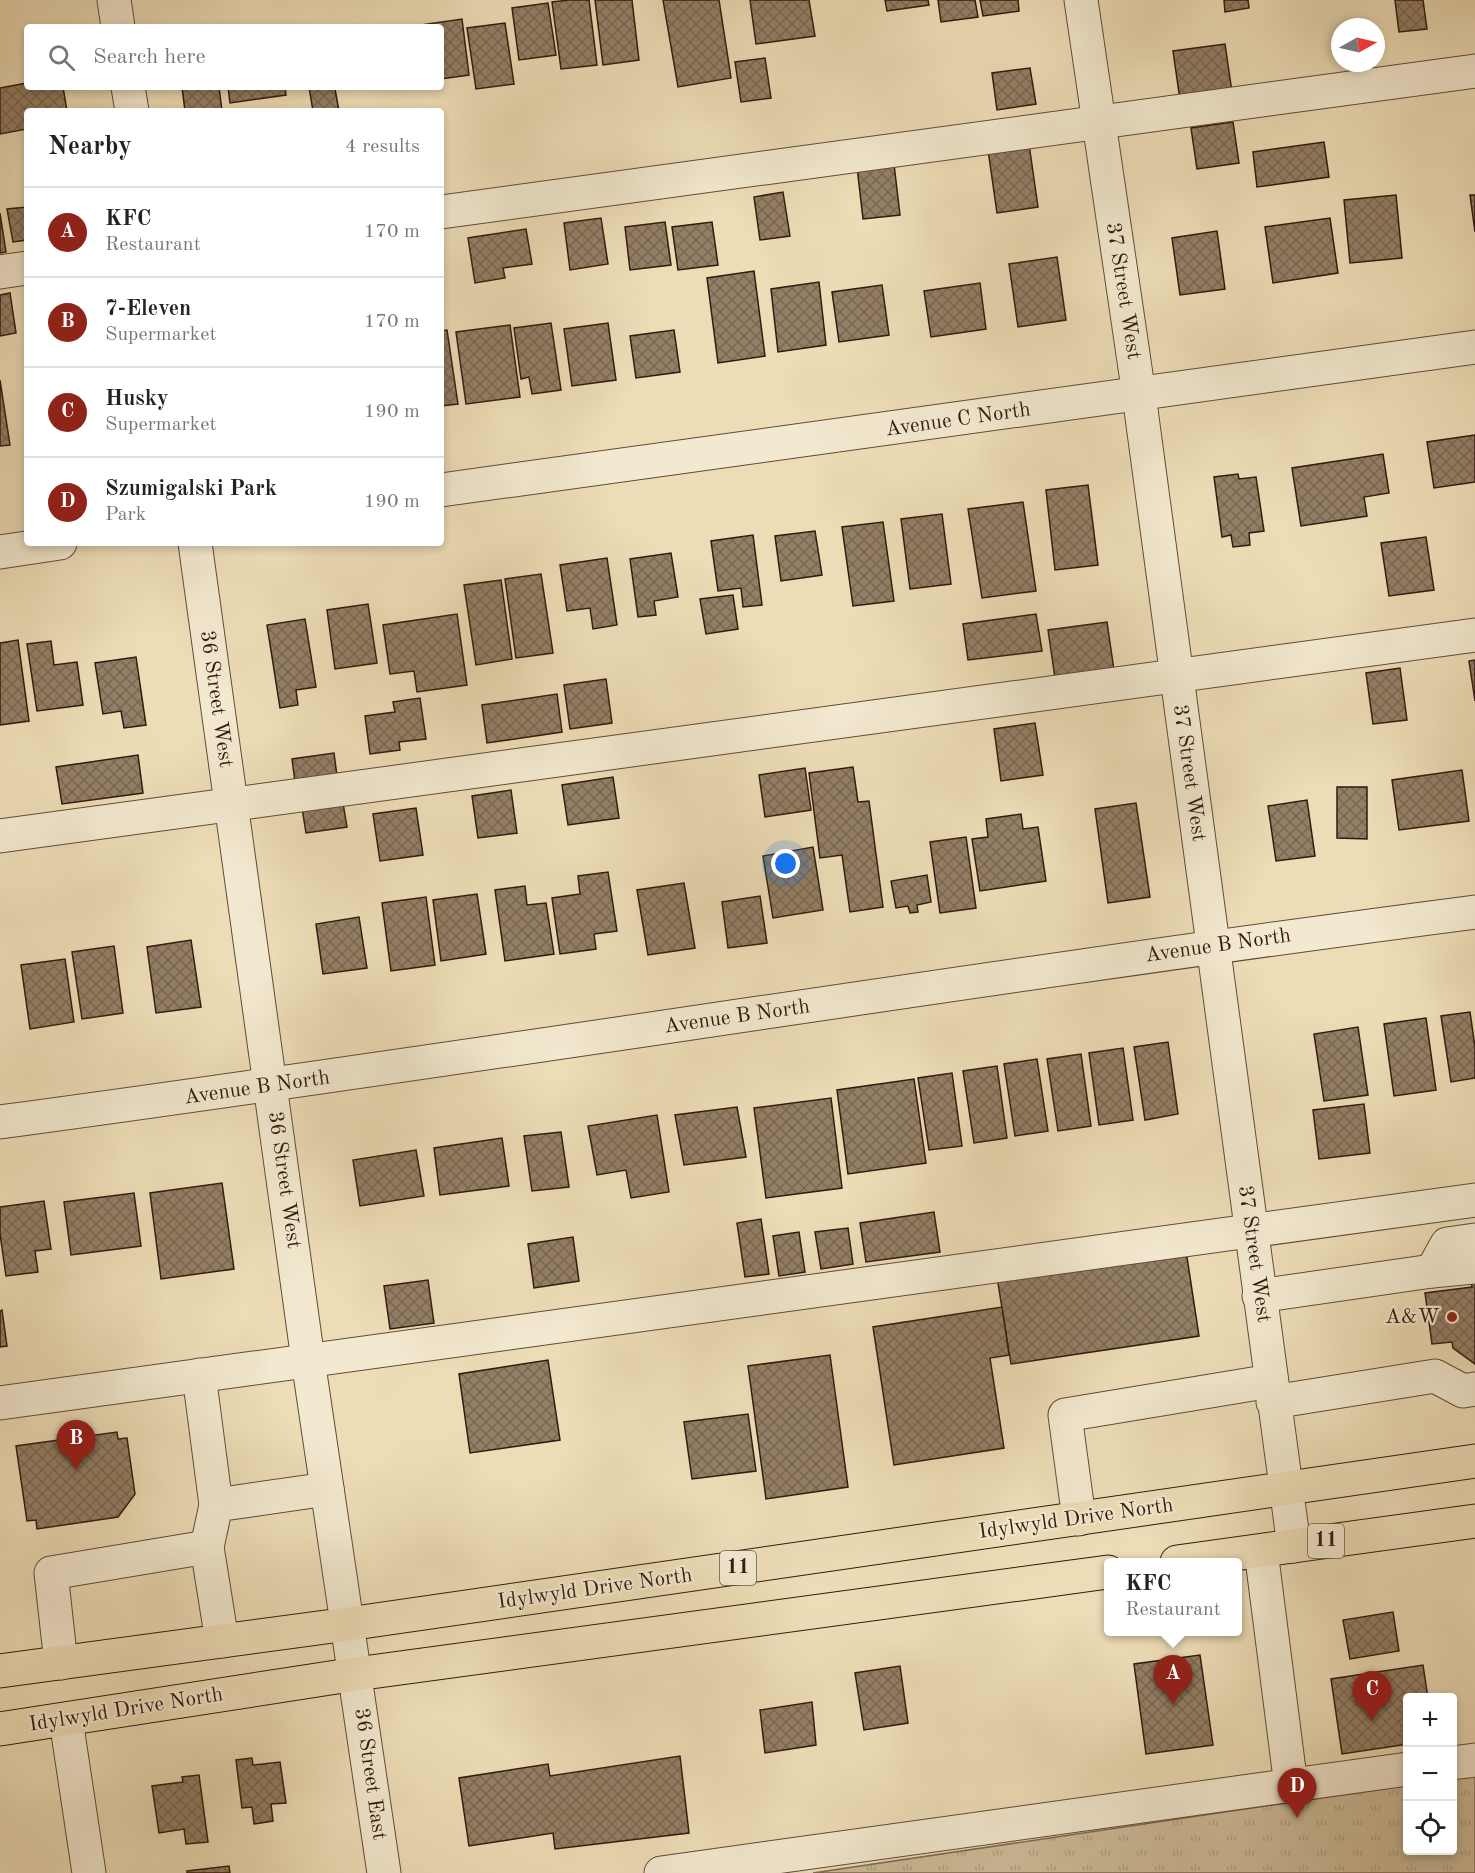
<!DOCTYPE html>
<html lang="en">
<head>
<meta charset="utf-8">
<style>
	body { margin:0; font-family:"Old Standard TT",serif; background:#f6f6f6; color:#222 }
	.controls { position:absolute; right:18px; bottom:18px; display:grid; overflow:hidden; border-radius:6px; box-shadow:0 3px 9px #0003 }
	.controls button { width:54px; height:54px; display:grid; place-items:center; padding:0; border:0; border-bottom:2px solid #e0e0e0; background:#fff; color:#222; font:30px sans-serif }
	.compass { position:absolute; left:1331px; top:18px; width:54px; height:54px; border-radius:50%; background:#fff; box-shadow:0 3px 9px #0003; rotate:82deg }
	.you { position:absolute; left:786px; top:864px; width:21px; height:21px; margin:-15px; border:4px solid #fff; border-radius:50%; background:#1a73e8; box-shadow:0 0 0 9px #1a73e833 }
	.badge { display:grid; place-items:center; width:39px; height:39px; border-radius:50%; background:#8f2418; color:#fff; font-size:20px; font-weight:700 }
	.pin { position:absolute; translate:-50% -50px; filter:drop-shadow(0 2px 3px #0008) }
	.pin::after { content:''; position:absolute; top:32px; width:21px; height:18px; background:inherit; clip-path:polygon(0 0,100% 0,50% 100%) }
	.popup { position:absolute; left:1104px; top:1558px; width:138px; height:78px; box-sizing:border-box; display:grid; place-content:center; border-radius:6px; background:#fff; filter:drop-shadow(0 2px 4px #0005); font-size:20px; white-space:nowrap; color:#767676 }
	.popup b { font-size:22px; color:#222 }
	.popup::after { content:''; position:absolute; left:50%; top:100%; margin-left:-12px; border:12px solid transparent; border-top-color:#fff }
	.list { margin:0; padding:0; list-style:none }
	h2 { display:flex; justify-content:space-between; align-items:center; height:78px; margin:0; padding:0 24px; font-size:26px }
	h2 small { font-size:20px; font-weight:400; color:#767676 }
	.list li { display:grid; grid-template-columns:39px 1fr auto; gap:18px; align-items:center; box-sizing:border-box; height:90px; padding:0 24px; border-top:2px solid #e0e0e0 }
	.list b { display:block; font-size:22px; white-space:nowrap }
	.list p { margin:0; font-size:20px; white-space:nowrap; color:#767676 }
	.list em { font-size:20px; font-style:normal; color:#767676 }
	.icon { flex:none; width:33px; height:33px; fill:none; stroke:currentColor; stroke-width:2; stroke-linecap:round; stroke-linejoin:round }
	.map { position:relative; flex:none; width:1475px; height:1873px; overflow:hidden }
	.search { position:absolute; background:#fff; box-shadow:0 3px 9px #0003; left:24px; top:24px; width:420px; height:66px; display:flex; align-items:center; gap:15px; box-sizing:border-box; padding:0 21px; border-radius:6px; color:#767676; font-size:22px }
	.panel { position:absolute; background:#fff; box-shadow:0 3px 9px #0003; left:24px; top:108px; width:420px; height:438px; border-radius:6px }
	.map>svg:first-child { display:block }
</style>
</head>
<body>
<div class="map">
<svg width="1475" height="1873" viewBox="0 0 1475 1873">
	<defs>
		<pattern id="park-tufts" width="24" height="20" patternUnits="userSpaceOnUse" patternTransform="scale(1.5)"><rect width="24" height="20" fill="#cdbc9a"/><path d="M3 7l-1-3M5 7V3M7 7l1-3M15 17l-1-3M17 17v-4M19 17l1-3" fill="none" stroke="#b0a184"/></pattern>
		<pattern id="building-cross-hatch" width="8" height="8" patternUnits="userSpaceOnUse" patternTransform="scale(1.5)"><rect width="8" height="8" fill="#937f66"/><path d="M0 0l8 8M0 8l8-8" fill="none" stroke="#796752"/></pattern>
	</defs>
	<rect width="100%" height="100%" fill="#edddb7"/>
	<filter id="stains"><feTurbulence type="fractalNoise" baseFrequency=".00333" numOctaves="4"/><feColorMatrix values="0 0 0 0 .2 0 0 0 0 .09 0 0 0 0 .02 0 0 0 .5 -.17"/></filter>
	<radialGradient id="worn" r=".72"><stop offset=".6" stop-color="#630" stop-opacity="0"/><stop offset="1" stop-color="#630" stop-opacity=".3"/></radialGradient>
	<path fill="url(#park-tufts)" stroke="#7f6b54" stroke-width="1.5" d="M1475,1775V1873H813L1407,1785L1408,1850H1452L1453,1778Z"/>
	<g fill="url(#building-cross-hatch)" stroke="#311a0e" stroke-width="1.5">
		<path d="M569,0H589L597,65L561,69L552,2Z"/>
		<path d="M595,0H632L639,60L603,65Z"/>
		<path d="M663,0H719L731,78L678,87Z"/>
		<path d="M750,0H809L815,36L756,44Z"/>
		<path d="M885,0H928L929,5L887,11Z"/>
		<path d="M938,0H975L978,17L941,22Z"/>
		<path d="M980,0H1018L1019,11L983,16Z"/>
		<path d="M1224,0H1248L1249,8L1225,12Z"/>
		<path d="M1395,0H1423L1427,29L1399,32Z"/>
		<path d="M548,3L556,55L519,60L512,8Z"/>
		<path d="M462,19L469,75L441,79V27H407Z"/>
		<path d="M505,23L514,84L476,89L467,28Z"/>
		<path d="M1225,44L1232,92L1180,100L1173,51Z"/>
		<path d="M765,58L771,98L741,102L735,62Z"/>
		<path d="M1030,68L1036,104L997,110L992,73Z"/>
		<path d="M27,83V87H63L67,111H27V129L0,134V88Z"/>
		<path d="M182,87H219L222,111H185Z"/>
		<path d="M228,87H285L286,95L230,103Z"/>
		<path d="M309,87H348L335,89L339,111H313Z"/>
		<path d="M1233,122L1239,163L1197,169L1191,128Z"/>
		<path d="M1324,142L1329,177L1257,187L1253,152Z"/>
		<path d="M1029,144L1038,207L997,213L988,150Z"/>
		<path d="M894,164L900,215L863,219L857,167Z"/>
		<path d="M783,192L790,236L760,240L754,197Z"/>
		<path d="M1396,195L1402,258L1350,263L1344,200Z"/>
		<path d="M1470,195H1475V232Z"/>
		<path d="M27,207V240L13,242L7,209Z"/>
		<path d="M0,213L6,252L0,253Z"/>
		<path d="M601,218L608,264L570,270L564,223Z"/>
		<path d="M1330,218L1338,273L1273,283L1265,227Z"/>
		<path d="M665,222L671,265L630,270L625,227Z"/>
		<path d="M712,222L718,265L678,270L672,227Z"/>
		<path d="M526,229L532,264L503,268L505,278L475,283L468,238Z"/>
		<path d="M1217,231L1225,289L1180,295L1172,238Z"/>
		<path d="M1057,257L1066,320L1018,327L1009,264Z"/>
		<path d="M754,271L765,356L718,363L707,278Z"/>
		<path d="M819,282L826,345L778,352L771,289Z"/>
		<path d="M980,283L986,329L931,337L924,291Z"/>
		<path d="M882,285L889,335L839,342L832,292Z"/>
		<path d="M10,293L16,333L0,336V295Z"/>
		<path d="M551,323L561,390L532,394L529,377L521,379L514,328Z"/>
		<path d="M608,323L616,380L572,386L564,329Z"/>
		<path d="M510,325L520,397L466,404L456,332Z"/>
		<path d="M447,330L458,404L441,406V331Z"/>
		<path d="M674,330L680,372L636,378L630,336Z"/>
		<path d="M0,380L10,445L0,446Z"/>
		<path d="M1475,435V482L1434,488L1427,442Z"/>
		<path d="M1383,454L1389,493L1364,497L1367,516L1301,526L1292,468Z"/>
		<path d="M1238,474L1239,479L1256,477L1264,531L1249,533L1250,545L1233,547L1231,535L1222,537L1214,477Z"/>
		<path d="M1088,485L1098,565L1055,570L1046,490Z"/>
		<path d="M1023,502L1036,591L982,598L968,509Z"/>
		<path d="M942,514L951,584L910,589L901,519Z"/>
		<path d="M883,522L894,601L853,606L842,527Z"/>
		<path d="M815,531L822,575L781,581L775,536Z"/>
		<path d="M753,535L762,605L743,607L741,588L718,591L711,541Z"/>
		<path d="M1426,537L1434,590L1389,596L1381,543Z"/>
		<path d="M671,553L678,597L654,601L656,615L638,617L630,559Z"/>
		<path d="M607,558L617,625L593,629L590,608L567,611L560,565Z"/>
		<path d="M541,574L553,653L516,658L505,579Z"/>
		<path d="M501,580L512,659L476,665L464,585Z"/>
		<path d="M733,595L738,629L706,634L700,599Z"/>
		<path d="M368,604L377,663L335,669L327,610Z"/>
		<path d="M457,614L467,685L417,692L414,671L390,674L383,625Z"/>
		<path d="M1036,614L1042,651L968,660L963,624Z"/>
		<path d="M305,619L316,687L296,690L298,705L280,708L267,625Z"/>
		<path d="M1107,622L1114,670L1055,678L1048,630Z"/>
		<path d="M18,640L29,721L0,725V643Z"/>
		<path d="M51,641L54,665L77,662L83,705L37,711L27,644Z"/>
		<path d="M136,657L146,725L124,728L121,711L103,714L95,663Z"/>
		<path d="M1475,660V701L1469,661Z"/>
		<path d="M1400,668L1407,720L1373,724L1366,673Z"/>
		<path d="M606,679L612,723L570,729L564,685Z"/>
		<path d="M557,694L562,732L487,743L482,705Z"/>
		<path d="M420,698L426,739L399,742L400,750L370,754L365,716L395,712L393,702Z"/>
		<path d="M1035,723L1043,775L1001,781L994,729Z"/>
		<path d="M334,753L337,776L295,782L292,759Z"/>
		<path d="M138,755L143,793L62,804L56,767Z"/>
		<path d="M853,767L858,802L869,801L883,907L850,912L842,855L820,858L809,773Z"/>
		<path d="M805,768L811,810L765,817L759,775Z"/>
		<path d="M1462,770L1469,821L1399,830L1392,780Z"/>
		<path d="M613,777L619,818L568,825L562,785Z"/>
		<path d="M1337,787H1367V839L1337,838Z"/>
		<path d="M511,790L517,833L478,838L472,796Z"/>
		<path d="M1307,800L1315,856L1276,861L1268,806Z"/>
		<path d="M343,803L347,827L306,833L302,808Z"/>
		<path d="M1136,803L1150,897L1108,903L1095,809Z"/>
		<path d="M416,808L423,855L380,861L373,814Z"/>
		<path d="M1021,814L1023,829L1038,827L1046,881L980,891L972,839L988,837L986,819Z"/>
		<path d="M966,837L976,908L940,913L930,842Z"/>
		<path d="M813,847L823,910L773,918L763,856Z"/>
		<path d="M608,872L617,931L594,934L596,949L560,954L552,898L580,894L578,876Z"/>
		<path d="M927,875L931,902L917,905L918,912L910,913L908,906L896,908L891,881Z"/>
		<path d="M684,883L695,948L648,955L637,890Z"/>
		<path d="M525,886L527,905L546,903L554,954L505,961L495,890Z"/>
		<path d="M477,894L486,954L441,961L433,900Z"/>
		<path d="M760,896L767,943L728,948L722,902Z"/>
		<path d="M426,897L435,965L391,971L382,903Z"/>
		<path d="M359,917L367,968L323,974L316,924Z"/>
		<path d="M191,940L201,1007L156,1013L147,947Z"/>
		<path d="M114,946L123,1013L82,1019L72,952Z"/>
		<path d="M65,959L74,1022L30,1029L21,965Z"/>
		<path d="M1470,1012L1475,1047V1078L1451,1082L1441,1016Z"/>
		<path d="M1426,1018L1436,1090L1394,1096L1384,1024Z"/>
		<path d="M1358,1027L1368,1095L1324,1101L1314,1034Z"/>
		<path d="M1168,1042L1178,1114L1145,1120L1134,1047Z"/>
		<path d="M1123,1048L1133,1120L1099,1125L1089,1053Z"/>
		<path d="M1081,1054L1091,1126L1058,1131L1047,1059Z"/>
		<path d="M1037,1059L1048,1131L1015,1136L1004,1064Z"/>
		<path d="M997,1066L1007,1138L974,1143L963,1071Z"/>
		<path d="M952,1073L962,1146L929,1150L918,1078Z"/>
		<path d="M914,1079L926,1163L848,1174L837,1090Z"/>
		<path d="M831,1098L842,1188L766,1198L754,1108Z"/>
		<path d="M1364,1104L1370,1153L1319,1159L1313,1110Z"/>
		<path d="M737,1107L746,1157L684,1165L675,1115Z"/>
		<path d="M657,1115L669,1192L631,1198L626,1170L597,1175L588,1126Z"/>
		<path d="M561,1132L569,1187L532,1191L524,1136Z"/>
		<path d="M502,1138L509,1186L440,1195L434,1148Z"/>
		<path d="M416,1150L424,1196L360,1206L353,1160Z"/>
		<path d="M222,1183L234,1269L161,1279L150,1193Z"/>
		<path d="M134,1193L141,1246L71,1255L64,1202Z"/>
		<path d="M44,1201L51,1249L35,1251L38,1272L6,1276L0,1234V1207Z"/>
		<path d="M934,1212L940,1252L866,1262L860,1223Z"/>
		<path d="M761,1219L769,1274L745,1277L737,1223Z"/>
		<path d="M848,1228L853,1264L821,1269L815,1232Z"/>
		<path d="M799,1232L805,1272L779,1276L773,1236Z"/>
		<path d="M573,1237L579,1281L534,1288L528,1244Z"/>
		<path d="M1185,1244L1199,1336L1011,1364L996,1271Z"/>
		<path d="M1470,1276H1475V1364L1453,1348L1452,1342L1432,1344L1425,1293L1472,1287Z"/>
		<path d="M428,1280L434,1323L390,1329L384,1286Z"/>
		<path d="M1002,1307L1009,1355L990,1358L1004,1448L894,1465L873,1327Z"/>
		<path d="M2,1310L7,1346L0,1347V1311Z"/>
		<path d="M830,1355L848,1487L766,1499L748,1366Z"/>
		<path d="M548,1360L560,1440L470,1453L459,1374Z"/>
		<path d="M748,1414L756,1471L692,1479L684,1422Z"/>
		<path d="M117,1432L118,1439L127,1438L135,1494L118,1517L37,1529L36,1520L27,1521L16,1446Z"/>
		<path d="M1393,1612L1399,1651L1350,1659L1343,1620Z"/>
		<path d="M1200,1655L1213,1745L1146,1754L1134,1664Z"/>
		<path d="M1423,1665L1428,1698H1408V1744L1342,1754L1331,1679Z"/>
		<path d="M900,1666L908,1723L864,1730L855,1673Z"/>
		<path d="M812,1702L816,1745L765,1753L760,1710Z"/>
		<path d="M680,1756L689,1833L555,1849L553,1833L469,1846L459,1778L548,1764L550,1776Z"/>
		<path d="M252,1758L253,1765L280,1762L286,1803L271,1804L273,1821L254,1824L252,1807L242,1808L236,1760Z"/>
		<path d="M199,1775L208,1842L186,1844L184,1829L159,1833L152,1786L183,1782L182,1777Z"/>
		<path d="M229,1866L230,1873H187V1871Z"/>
	</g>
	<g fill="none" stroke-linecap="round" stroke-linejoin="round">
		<g stroke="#604b38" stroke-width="35">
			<g id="minor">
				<path d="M114,0L118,27"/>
				<path d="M1081,0L1139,395L1294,1546"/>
				<path d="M128,87L132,111"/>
				<path d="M441,212L1475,71"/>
				<path d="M0,272L27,268"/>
				<path d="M441,490L1475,347"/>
				<path d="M195,543L308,1360L384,1873"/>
				<path d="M0,552L60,543"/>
				<path d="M0,836L1475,635"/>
				<path d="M0,1122C492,1056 982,976 1475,912"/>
				<path d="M1432,1271L1475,1267"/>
				<path d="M1259,1296L1432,1271L1447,1244L1475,1240"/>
				<path d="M199,1375L216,1505"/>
				<path d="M1273,1402L1435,1376L1463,1391L1475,1389"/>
				<path d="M0,1403L1475,1200"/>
				<path d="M1079,1519L1065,1415L1271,1381"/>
				<path d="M1261,1551L1291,1786"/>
				<path d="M222,1641L207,1547L216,1505L327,1489"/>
				<path d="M61,1663L51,1573L207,1547"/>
				<path d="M66,1720L89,1873"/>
				<path d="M1452,1763L1475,1760"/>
				<path d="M661,1873L1408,1769"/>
			</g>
		</g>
		<g stroke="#311a0e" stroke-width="35">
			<g id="major">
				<path d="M1177,1562L1475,1521"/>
				<path d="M0,1671L348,1624L1475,1461"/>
				<path d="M0,1729L356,1674L1108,1572"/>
			</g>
		</g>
		<use href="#minor" stroke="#f3e9d0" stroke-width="33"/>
		<use href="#major" stroke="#edddb7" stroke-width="33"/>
	</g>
	<circle fill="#8f2418" stroke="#f3e9d0" stroke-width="2" cx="1452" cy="1317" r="6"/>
	<g text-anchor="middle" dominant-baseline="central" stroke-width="4.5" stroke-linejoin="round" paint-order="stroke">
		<g fill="#f3e9d0" stroke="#6b5848" stroke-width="1.5">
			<rect x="1308" y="1524" width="36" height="34" rx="4.5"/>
			<rect x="720" y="1551" width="36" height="34" rx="4.5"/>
		</g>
		<g font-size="20" font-weight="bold" fill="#311a0e">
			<text x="1326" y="1541">11</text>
			<text x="738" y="1568">11</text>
		</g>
		<g font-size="21" fill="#311a0e" stroke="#f3e9d0">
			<text transform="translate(1123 291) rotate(81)">37 Street West</text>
			<text transform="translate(958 420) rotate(-8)">Avenue C North</text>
			<text transform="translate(216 699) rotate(82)">36 Street West</text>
			<text transform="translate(1189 773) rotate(82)">37 Street West</text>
			<text transform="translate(1218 946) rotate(-8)">Avenue B North</text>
			<text transform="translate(737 1017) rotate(-8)">Avenue B North</text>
			<text transform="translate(257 1088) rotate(-8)">Avenue B North</text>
			<text transform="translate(284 1180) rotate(82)">36 Street West</text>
			<text transform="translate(1254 1254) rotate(82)">37 Street West</text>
			<text transform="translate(1076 1519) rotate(-8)">Idylwyld Drive North</text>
			<text transform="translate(595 1589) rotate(-8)">Idylwyld Drive North</text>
			<text transform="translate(126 1710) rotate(-9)">Idylwyld Drive North</text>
			<text transform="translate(370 1774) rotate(82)">36 Street East</text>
		</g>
		<g font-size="21" fill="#311a0e" stroke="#f3e9d0" text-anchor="end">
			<text x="1440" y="1317">A&amp;W</text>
		</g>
	</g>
	<rect width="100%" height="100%" filter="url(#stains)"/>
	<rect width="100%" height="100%" fill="url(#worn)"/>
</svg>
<div class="controls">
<button>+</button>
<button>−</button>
<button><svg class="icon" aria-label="locate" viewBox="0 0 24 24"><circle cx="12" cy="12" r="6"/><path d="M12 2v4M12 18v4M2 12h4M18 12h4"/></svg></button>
</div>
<svg class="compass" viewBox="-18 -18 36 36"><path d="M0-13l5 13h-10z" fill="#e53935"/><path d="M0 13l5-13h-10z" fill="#767676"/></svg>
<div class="you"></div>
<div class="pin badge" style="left:1173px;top:1705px">A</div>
<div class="popup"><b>KFC</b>Restaurant</div>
<div class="pin badge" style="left:76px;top:1470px">B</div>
<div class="pin badge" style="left:1372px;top:1721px">C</div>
<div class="pin badge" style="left:1297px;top:1818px">D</div>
<div class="search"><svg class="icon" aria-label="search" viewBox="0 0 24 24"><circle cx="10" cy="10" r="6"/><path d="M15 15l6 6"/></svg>Search here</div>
<section class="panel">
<h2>Nearby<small>4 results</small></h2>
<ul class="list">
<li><span class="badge">A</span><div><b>KFC</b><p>Restaurant</p></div><em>170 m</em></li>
<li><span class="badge">B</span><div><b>7-Eleven</b><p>Supermarket</p></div><em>170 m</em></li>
<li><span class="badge">C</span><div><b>Husky</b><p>Supermarket</p></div><em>190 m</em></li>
<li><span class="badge">D</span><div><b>Szumigalski Park</b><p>Park</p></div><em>190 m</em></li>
</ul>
</section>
</div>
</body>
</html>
